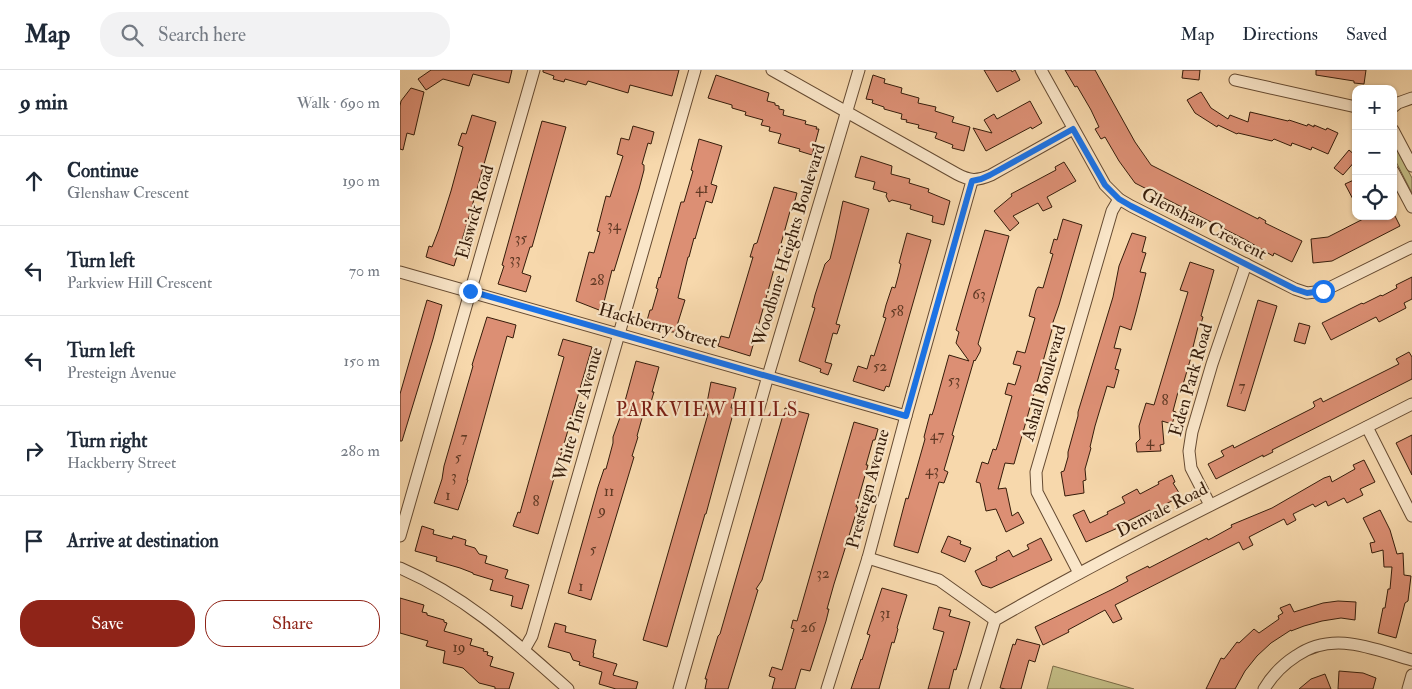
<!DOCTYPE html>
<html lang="en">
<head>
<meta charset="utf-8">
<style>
	body { margin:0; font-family:"IM FELL Double Pica",serif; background:#f2f2f3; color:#1f2937 }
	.controls { position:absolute; right:15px; top:15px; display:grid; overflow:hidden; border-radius:10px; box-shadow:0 1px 4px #0004 }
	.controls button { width:45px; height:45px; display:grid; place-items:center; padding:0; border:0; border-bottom:1px solid #e0e1e3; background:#fff; color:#1f2937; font:25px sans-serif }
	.stop { position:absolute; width:15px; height:15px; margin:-11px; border:4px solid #1a73e8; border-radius:50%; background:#fff }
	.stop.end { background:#1a73e8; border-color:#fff; box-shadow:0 1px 5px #0008 }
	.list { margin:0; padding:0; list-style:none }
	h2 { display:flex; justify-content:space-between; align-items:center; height:65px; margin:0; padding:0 20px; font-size:21px }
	h2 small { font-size:16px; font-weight:400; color:#747a83 }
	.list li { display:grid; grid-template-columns:32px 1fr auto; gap:15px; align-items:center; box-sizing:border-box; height:90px; padding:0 20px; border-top:1px solid #e0e1e3 }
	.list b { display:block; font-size:19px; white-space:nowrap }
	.list p { margin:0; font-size:16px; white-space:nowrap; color:#747a83 }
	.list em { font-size:16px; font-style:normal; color:#747a83 }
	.actions { display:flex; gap:10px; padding:15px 20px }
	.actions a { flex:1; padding:11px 0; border:1px solid #8f2418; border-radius:20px; text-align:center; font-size:18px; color:#8f2418 }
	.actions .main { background:#8f2418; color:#fff }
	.icon { flex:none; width:28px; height:28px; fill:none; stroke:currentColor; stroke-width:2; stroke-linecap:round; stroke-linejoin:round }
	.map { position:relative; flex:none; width:1012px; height:619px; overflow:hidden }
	header { display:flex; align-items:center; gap:30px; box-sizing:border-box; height:70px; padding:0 25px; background:#fff; border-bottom:1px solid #e0e1e3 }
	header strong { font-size:24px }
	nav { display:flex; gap:28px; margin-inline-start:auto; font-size:18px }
	.search { width:350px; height:45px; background:#f2f2f3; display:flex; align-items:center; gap:12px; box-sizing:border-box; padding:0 18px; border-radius:20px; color:#747a83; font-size:19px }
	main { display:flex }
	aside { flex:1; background:#fff }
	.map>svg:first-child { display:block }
</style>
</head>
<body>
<header>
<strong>Map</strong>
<div class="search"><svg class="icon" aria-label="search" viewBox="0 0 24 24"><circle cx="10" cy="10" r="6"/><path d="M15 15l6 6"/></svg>Search here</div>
<nav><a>Map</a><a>Directions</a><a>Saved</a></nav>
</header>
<main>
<aside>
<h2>9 min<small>Walk · 690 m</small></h2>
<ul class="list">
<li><svg class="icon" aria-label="ahead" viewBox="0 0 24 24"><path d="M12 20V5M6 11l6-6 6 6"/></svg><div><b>Continue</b><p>Glenshaw Crescent</p></div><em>190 m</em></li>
<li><svg class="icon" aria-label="left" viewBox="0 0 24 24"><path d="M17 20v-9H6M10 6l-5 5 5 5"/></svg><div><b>Turn left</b><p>Parkview Hill Crescent</p></div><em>70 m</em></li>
<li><svg class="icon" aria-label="left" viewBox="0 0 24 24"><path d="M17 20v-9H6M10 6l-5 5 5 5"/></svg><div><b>Turn left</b><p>Presteign Avenue</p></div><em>150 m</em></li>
<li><svg class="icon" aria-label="right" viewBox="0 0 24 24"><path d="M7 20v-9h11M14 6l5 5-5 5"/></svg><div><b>Turn right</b><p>Hackberry Street</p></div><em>280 m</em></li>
<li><svg class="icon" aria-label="arrive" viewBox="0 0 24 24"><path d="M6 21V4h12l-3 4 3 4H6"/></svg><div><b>Arrive at destination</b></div></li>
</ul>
<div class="actions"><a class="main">Save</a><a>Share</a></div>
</aside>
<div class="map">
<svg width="1012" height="619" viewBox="0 0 1012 619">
	<rect width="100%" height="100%" fill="#f7d8ac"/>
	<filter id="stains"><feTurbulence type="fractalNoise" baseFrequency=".004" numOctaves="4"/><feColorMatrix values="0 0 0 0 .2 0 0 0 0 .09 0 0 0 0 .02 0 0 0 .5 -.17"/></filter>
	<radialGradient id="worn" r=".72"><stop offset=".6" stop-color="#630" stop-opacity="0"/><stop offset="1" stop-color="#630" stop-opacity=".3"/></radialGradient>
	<g fill="#c3bd85" stroke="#7c6c48">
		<path d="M993,72L1012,108V123L993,86Z"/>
		<path d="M653,596L734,619H647Z"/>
	</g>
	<g fill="#dc8f74" stroke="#351c0a">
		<path d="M31,0H112L109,13L73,4L69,16L43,9L26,20L18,9Z"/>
		<path d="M143,0H279L272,26L230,15L228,23L188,11L186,15L165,9L164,12L153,9L154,6L143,2Z"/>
		<path d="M584,0H611L612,2L615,0L620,10L597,22Z"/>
		<path d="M665,0H695L735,72L751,95L858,149L859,147L866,151L865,153L902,171L892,192L874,183L873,186L846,170L735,113L719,91L705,67L701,69L695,59L699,57L691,40L677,16L675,17Z"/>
		<path d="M783,0H800L799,10L782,8Z"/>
		<path d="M916,0H966L964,14L954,13V11L916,5Z"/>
		<path d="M316,5L369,23L367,31L375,33V35L379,36V39L384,40L383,45L406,51L405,54L417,57L416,59H419L412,85L399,81L400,79L378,73L381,64L369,61L370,57L361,55L363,50L345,45L346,42L332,38V35L308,28Z"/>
		<path d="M473,5L485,9L484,13L502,18L501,23L519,28L518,33L536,37L535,41L554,47L552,52L570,57L564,81L552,78L553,75L535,68L537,63L518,58L519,55L506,52L507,50L501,49L502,44L484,39V37L472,33L473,30L466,29Z"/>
		<path d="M11,18L24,22L14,65L7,63L3,80L0,79V36L1,31Z"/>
		<path d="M801,22L811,38L828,49L830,45L848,52L850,42L888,51L889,50L907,56L908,54L914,57V55L926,60L927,58L938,63L928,84L912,77L911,80L892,73L891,76L874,69L872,71L838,63L837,64L818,55L817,57L795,43L787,30Z"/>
		<path d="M630,31L642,53L632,59L631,57L586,81L573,58L592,63L584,50L594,44L597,49Z"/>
		<path d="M72,45L96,52L69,147L54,196L26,187L29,176L32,177L39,159L51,121L63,77L58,75L62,63L66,64Z"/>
		<path d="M142,51L166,57L132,177H130L122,203L131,206L126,222L98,214L104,196L102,195Z"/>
		<path d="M233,56L254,62L251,74L248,73L242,94L244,95V100L239,119L214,201L212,200L202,240H199L176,231L189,182L194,183L200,162L197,161L206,126L210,127L223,86L217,84L221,68L229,70Z"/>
		<path d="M299,69L322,76L311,114L317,116L312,133L306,131L295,169L294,168L289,187H288L278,228L285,230L275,262H272L246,254L250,240H252L258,219L256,218L259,207L260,208L281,132H284L293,101L291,100Z"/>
		<path d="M949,80L956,86V90L943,105L934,98Z"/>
		<path d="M461,86L492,96L491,104L510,109L509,113L529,119L528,122L550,131L544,155L532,152L533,146L510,139L511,135L492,130L489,132L486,126L487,123L473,119L475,112L455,107Z"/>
		<path d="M664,92L676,111L647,127L652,137L643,141L638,133L613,146L619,153L610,161L594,141L612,126L611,124L656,100L655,97Z"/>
		<path d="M956,109V135L945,114Z"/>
		<path d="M374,117L397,123L394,134H392L350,286L318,276L321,266L329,268L353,187H350L354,174L357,173Z"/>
		<path d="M443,131L469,139L436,254L440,255L437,264L433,263L425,292L432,294L428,305L420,302L421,299L399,291L415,238L412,237L415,225L425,194L430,189L435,169Z"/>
		<path d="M969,146H995L1000,156L932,191L913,193L911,169L928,167Z"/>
		<path d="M663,149L682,155L659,235L652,255L653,256L614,394L605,393L598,419L606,418L612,446L618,442L624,453L606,462L596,439L586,441L580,413L576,412L582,392L588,394L593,379L596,380L599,371L612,326L605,324L608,313L615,315L621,296L613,294L617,281L625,283L635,248L629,246L636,220L638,217L643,218L653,184L650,183L654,169L657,170Z"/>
		<path d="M585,160L609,166L578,274L581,278L580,282L575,291L574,290L552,365L554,366L544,400L548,402L544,413L539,412L518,483L494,476V474L506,428L508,429L525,369L524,367L530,344L532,345L534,339L549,285L569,291L556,273L559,262L556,260Z"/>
		<path d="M507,163L531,170L489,317L486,316L484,321L453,311L458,296L467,299L471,285L474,286L486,248L483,247L486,235L492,217L495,218L499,203L501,194L499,193Z"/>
		<path d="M732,163L746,167L742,182L746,183L740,202L746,203L736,242L731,260L720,256L714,278L721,279L715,299L719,300L714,318L707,316L695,356L690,377L691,378L685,399L686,410L683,411L684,423L665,426L661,402L664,401L668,387V382L678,346V342L713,227L719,196Z"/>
		<path d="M790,192L814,200L801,246L803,247L800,257H798L793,277H794L782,318H780L778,322L773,341L776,342L772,354L762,351L764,374L760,375L761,381L737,382L736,373L740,369L739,356L746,333L754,335L788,222L780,220Z"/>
		<path d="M1012,207V229L1004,233L1006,238L979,252L976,247L931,270L922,253L962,233L963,234L981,225L982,226L997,218L996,215Z"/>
		<path d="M27,230L42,235L33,269L2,371H0V324Z"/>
		<path d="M858,230L877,236L845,341L827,336Z"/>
		<path d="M87,247L116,255L113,268L107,266L67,410H68L58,440L34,433L42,409L44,396L73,296L72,295Z"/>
		<path d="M899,253L910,256L905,274L894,271Z"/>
		<path d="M163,269L192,277L138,464L113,456L118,442L120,443L164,287L158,285Z"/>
		<path d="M1009,282L1012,287V309L872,380L873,382L863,387V385L816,409L808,394L824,386L821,381L833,375L834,378L913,338L915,336L913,332L921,328L923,332L999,294L996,289Z"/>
		<path d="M236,291L259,297L252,322H254L248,342L244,341L237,366L238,367L232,386L234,387L191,530L168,523L198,417L204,399H206L213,373V367L222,342Z"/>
		<path d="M311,312L336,318L331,338H333V344L306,444H305L267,577L243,570L308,344L305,343Z"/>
		<path d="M385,338L409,344L362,510L356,519L358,520L328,619H305L307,609H305L318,566L320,564Z"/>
		<path d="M454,352L478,359L475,370H473L466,395H468L456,437H458L434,514L427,539H429L426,551L410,601L401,599L395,619H372L375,608L369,606L372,597L382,600L394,559L391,558L393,550L397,551Z"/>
		<path d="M1012,365V405L996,373Z"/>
		<path d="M964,390L975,412L960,419L963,425L947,433L944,428L928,436L926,431L915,437L913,434L893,444L896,450L887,455L884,449L849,467L853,475L843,480L839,472L715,535L722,549L713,553L705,540L668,560L669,562L643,575L635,557L713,519L728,511L726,507L748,496L749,498L807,468L808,470L812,468L832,457L831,455L872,438L924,408L930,406L932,412L955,399L953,395Z"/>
		<path d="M772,405L775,412L773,413L781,426L751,442L750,440L728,451L729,452L720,457L686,472L673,445L684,440L690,453L708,444L707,442L725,433L722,427L737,419L740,424L759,414L758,412Z"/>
		<path d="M980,440L990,460L997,484L1003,483L1004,505L1011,506L1008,531L1005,533L996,568L978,563L983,538H985L988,519H990L992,497H984L983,480L972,483L970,473L975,472L963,448Z"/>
		<path d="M22,456L34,460L33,464L52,469L53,466L66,470L65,475L75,478L79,484L87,486L85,493L108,500L105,508L129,515L122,539L111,536L113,526L90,520L93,510L73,504V503L60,498L36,491L37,487L15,481Z"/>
		<path d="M548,466L561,471L560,474L571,478L565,492L541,482Z"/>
		<path d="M641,468L652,490L591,518L582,515L575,501L597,490L596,487L609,480L613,487L629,479L627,475Z"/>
		<path d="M482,518L507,525L497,558L498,559L494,573L492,572L479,619H451L461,589L462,590L470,565L467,564Z"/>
		<path d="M0,528L24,535L22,542L27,543V545L44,550V552L47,553L44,561L72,569L70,575L84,579L83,581L88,582L87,585L93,587L90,596L114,603L109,619H95V617L79,613L63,598L43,593L45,581L26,576L28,571L0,563Z"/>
		<path d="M938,531L956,532L955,550L941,548L922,551L904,556L891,561V560L871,573L857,586L845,601L835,619H806L821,588L824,589L837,572L839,573L854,559L859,563L879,549L878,546L883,543L880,538L890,534L894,542L923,533Z"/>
		<path d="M539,537L551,540L549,546L570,552L561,584L556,600L554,599L549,619H528L544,562L533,559Z"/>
		<path d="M155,553L166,556L165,562L196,570L193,583H194L193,587L217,594L213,605L238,612L236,619H216L199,614L202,602L179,595L180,592L173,590L170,583L148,577Z"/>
		<path d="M617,569L640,575L635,592L629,590L621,619H606L600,618L613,574L615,575Z"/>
		<path d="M939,601L963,603L976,608L973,619H938Z"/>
		<path d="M925,604L931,619H899L911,609Z"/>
	</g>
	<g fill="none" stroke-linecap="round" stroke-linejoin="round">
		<g stroke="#664b32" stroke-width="13">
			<g id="minor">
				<path d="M372,0L557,104C570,111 577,111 591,105L673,59"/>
				<path d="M641,0L705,115L719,129L731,136L895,219L907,223L923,221L1012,177"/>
				<path d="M835,10L956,37"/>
				<path d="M993,37L998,33L1012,28"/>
				<path d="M993,60L1012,96"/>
				<path d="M993,101L1012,137"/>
				<path d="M0,202L506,346"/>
				<path d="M967,357L1012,446"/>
				<path d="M810,435L791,398L789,381L792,362L812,294L846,194"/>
				<path d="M0,466L134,0"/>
				<path d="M468,488L539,510L595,550"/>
				<path d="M0,498C67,527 114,571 168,619"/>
				<path d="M679,503L637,422L636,402L712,141L719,129"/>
				<path d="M124,580L132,566L295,0"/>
				<path d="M279,619L368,306L459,0"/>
				<path d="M427,619L468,488L506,346L572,111"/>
				<path d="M574,619L595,550C731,472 873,405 1012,334"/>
				<path d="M864,619C873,604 882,595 896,586C933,560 973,579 1012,590"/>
				<path d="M1008,619L1012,605"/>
			</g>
		</g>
		<use href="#minor" stroke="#fae6c9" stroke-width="11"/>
	</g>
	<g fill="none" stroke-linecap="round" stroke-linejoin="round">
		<path stroke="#1a73e8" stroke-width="6" d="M70,221L506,346L572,111L581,109L590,105L673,59L705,115L719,129L731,136L895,219L907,223L923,221"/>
	</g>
	<g text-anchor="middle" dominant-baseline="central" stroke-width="4.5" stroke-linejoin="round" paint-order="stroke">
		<g font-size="15" fill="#5f3924">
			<text x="302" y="118">41</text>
			<text x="214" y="155">34</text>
			<text x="121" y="168">35</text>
			<text x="115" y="189">33</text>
			<text x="197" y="210">28</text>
			<text x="579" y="224">63</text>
			<text x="497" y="241">58</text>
			<text x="480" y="296">52</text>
			<text x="554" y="310">53</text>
			<text x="842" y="316">7</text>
			<text x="765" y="330">8</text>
			<text x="537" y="365">47</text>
			<text x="64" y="367">7</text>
			<text x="750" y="371">4</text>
			<text x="58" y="387">5</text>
			<text x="532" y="400">43</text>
			<text x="54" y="406">3</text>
			<text x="209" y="421">11</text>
			<text x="48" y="425">1</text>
			<text x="136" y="431">8</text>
			<text x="202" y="440">9</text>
			<text x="193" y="479">5</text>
			<text x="423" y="503">32</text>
			<text x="181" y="516">1</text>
			<text x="485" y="543">31</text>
			<text x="408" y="557">26</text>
			<text x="59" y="577">19</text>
		</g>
		<g font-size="18" fill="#351c0a" stroke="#fae6c9">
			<text transform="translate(75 142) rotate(-74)">Elswick Road</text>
			<text transform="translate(804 154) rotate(27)">Glenshaw Crescent</text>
			<text transform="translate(389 175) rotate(-73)">Woodbine Heights Boulevard</text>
			<text transform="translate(258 256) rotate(16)">Hackberry Street</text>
			<text transform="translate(791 310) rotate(-74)">Eden Park Road</text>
			<text transform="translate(644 313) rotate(-74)">Ashall Boulevard</text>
			<text transform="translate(178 344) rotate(-74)">White Pine Avenue</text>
			<text transform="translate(468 419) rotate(-75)">Presteign Avenue</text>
			<text transform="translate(762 440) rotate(-27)">Denvale Road</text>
		</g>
		<g font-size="19" letter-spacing="1" fill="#7a1f14" stroke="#fae6c9">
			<text x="307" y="340">PARKVIEW HILLS</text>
		</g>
	</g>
	<rect width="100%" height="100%" filter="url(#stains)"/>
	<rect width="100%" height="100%" fill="url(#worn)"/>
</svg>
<div class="controls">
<button>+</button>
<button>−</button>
<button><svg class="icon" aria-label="locate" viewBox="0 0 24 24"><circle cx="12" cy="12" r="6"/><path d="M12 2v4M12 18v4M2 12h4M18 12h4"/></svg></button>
</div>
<div class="stop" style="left:923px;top:221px"></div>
<div class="stop end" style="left:70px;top:221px"></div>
</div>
</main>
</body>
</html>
